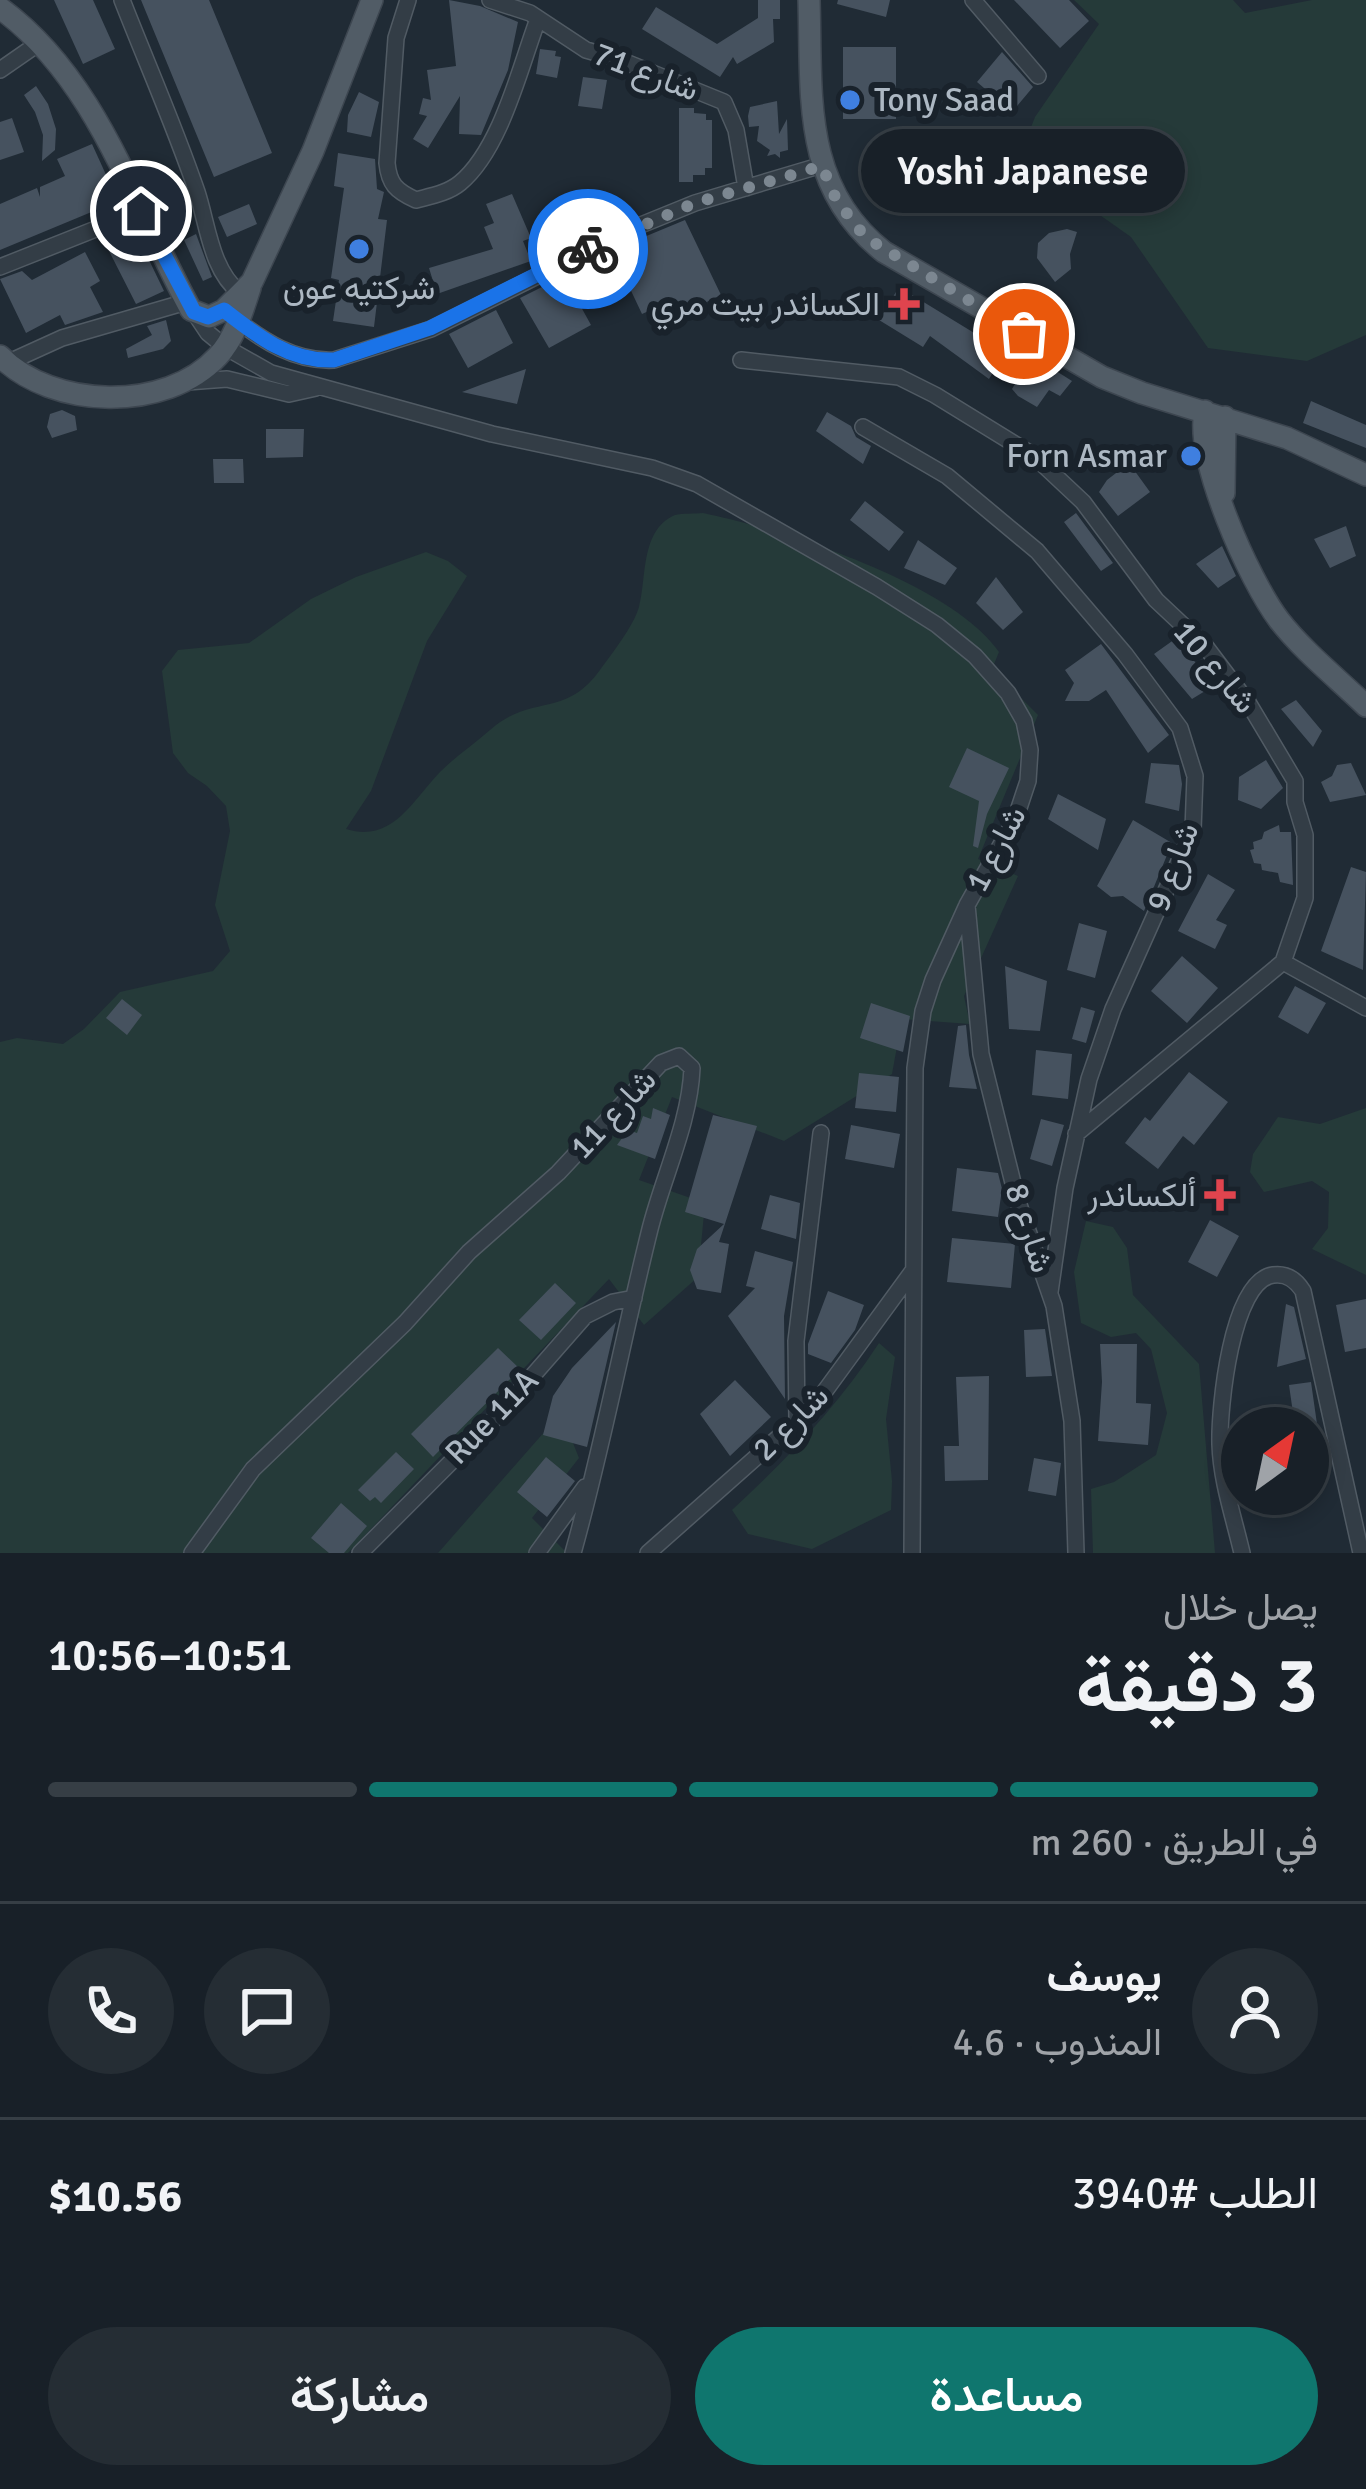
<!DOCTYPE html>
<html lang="ar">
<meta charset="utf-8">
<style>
:root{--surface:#182028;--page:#252d34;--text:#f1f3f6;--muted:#9fa3a8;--line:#363e45;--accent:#0f766e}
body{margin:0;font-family:Signika,Vazirmatn,sans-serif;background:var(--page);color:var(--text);direction:rtl;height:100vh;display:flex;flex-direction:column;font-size:45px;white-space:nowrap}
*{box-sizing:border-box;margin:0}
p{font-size:39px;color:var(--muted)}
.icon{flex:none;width:66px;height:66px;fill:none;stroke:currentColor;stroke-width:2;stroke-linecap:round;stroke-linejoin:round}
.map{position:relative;height:1553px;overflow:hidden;direction:ltr}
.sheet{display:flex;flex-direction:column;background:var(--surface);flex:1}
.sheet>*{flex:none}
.needle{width:78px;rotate:33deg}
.tools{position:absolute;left:1221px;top:1407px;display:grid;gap:24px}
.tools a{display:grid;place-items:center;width:108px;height:108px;border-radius:50%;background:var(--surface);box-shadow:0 6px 18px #0003,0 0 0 3px var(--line);font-size:60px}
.pin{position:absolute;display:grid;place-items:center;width:102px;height:102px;color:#fff;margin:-51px;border:6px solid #fff;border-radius:50%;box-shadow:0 3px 12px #0007}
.courier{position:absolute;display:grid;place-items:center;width:120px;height:120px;margin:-60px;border:9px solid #1a73e8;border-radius:50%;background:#fff;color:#222;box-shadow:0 3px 15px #0007}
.bubble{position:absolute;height:84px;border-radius:42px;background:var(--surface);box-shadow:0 6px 18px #0003,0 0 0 3px var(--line);font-size:39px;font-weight:600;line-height:84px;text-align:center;direction:rtl}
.head em{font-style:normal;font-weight:600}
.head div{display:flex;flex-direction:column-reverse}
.head{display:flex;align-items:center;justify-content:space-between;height:204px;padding:0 48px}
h1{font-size:78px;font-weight:600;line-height:90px}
.bar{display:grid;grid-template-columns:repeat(4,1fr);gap:18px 12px;align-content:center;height:144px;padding:0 48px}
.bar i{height:15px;border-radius:9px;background:var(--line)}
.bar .on{background:var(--accent)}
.bar p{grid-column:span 4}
.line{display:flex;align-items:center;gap:30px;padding:0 48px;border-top:3px solid var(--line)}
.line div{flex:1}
.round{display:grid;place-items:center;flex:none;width:126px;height:126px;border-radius:63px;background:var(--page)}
.cta{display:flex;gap:24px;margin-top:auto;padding:24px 48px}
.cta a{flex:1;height:138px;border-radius:72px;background:var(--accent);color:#fff;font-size:48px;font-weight:600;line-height:138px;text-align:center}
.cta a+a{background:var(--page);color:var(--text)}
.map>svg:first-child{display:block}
.green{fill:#253a39}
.building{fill:#46525f}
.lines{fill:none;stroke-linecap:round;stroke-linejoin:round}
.minor-casing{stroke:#515b64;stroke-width:18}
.major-casing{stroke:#3d4650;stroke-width:24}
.minor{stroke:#333d46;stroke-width:15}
.major{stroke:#515c66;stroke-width:21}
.done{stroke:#7c8791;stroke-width:12;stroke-dasharray:0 21.6}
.route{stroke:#1a73e8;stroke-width:15}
.shop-dot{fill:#3f7fe0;stroke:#19222b;stroke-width:4.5}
.health-dot{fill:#e0444e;stroke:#19222b;stroke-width:4.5}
.labels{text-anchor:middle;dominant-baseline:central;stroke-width:12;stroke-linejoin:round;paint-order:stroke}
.street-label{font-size:33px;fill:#adb8c3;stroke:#19222b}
.poi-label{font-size:33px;fill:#adb8c3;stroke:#19222b;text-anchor:end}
</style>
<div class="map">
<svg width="1366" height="1553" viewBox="0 0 1366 1553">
<rect width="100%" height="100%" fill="#202b35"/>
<path class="green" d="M1074,0H1233L1245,13L1312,0H1366V335L1307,361L1208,348L1131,237L1019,158L1035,117L1099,24Z
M703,513C784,530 951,583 999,652L992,669L1038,715L978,859L1018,876L964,996L970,1024L902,1019L892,1074L784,1141L672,1097L639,1180L705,1203L698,1277L644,1325L609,1279L348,1553H0V1042L17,1038L63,1044L84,1029L120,992L213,971L230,951L215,905L230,831L226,806L207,786L188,773L173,753L162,671L178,650L249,643L311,599L356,577L426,552L448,561L467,576L427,641L371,791L346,829C392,844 413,800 440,772C455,757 474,744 490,730C532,693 565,719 600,670C613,652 633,627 639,607C647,578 640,530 675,515C682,513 695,514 703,513Z
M1366,1108V1275L1312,1249L1328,1228L1329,1192L1312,1181L1264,1192L1250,1172L1253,1154L1278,1117L1320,1124Z
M1086,1221L1113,1227L1127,1248L1133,1295L1199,1364L1215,1553H1093L1091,1489L1114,1482L1156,1455L1167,1413L1151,1349L1136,1333L1111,1337L1081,1323L1074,1272Z
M879,1343L895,1357L886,1419L892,1481L891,1510L812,1549L748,1534L732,1510C788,1458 837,1407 879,1343Z
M561,1413L579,1458L532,1518L567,1553H438Z"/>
<path class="building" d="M54,0H93L115,49L83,64Z
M141,0H209L272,153L214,177Z
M449,0L480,6L518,22L508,70L481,135L459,134L460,96L428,148L413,139L427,116L419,114L423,98L431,100L427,70L456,66Z
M758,0H780V19H773L774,42L737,64L733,57L720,77L642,29L656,7L717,44L758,18Z
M838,0H890L886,17L837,4Z
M1014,0H1069L1089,21L1060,48Z
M843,47H896V119H843Z
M540,49L556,51L555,56L561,57L557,78L536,74Z
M1002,52L1033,87L1012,112L977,82Z
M583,77L607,80L602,109L578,106Z
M36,86L48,104L56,129L55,150L42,161L43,135L35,112L24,95Z
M359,92L379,102L371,137L347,132L348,115Z
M777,101L779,134L787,119L788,150L780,152V158L775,154L767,156L770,150L757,141L759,126L749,127L748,116L750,107Z
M679,108H694V113L706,114V120H712V168H705V175H693V182H679Z
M12,118L24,152L0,160V122Z
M965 151a16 16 0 1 1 32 0a16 16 0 1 1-32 0Z
M92,144L118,201L0,250V204L37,188L40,197V187L65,176L57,159Z
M338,153L375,159L377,189L384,192L378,219L387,220L374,327L333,321L339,280L331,278L344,188L334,186Z
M881,154L896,183L883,189L868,160Z
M512,194L531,238L523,241L531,261L437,294L429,268L493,249L484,227L494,223L486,204Z
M249,204L257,224L227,237L218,217Z
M685,220L721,295L670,320L662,305L642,314L616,259L636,249L632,242Z
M1067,229L1077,232L1070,254L1071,269L1055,282L1037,258L1038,243L1049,233Z
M196,234L212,277L203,281L184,240Z
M137,235L164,291L136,304L108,249Z
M85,252L100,281L90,287L103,312L65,325L60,315L26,333L0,279L22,271L32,280Z
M564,276L591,325L549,348L520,298Z
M899,287L1020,361L1026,352L1072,381L1060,396L1049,390L1037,407L1018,396L1012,389L1018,379L998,364L989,379L930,336L923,347L879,320Z
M496,310L513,343L468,368L449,334Z
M166,320L171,341L163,349L128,358L126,349L152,335L147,326Z
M526,369L517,404L462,392L483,384Z
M1311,401L1366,425V448L1303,423Z
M62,410L75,416L77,430L52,438L47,427L50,414Z
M827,412L851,426L856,437L871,446L863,464L816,431Z
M266,429H304L303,457L266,458Z
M213,459H243L244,483H214Z
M1129,463L1150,492L1118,516L1099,492L1107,480Z
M865,501L904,532L889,551L850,520Z
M1076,513L1113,563L1101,571L1064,522Z
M1346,526L1356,556L1330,568L1314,539Z
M918,540L957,568L945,585L904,568Z
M1222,546L1236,576L1218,588L1196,564Z
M996,577L1023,612L1003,630L976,603Z
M1175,639L1215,685L1192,699L1154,654Z
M1101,644L1169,735L1148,753L1106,690L1089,701H1065L1074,683L1065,670Z
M1296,700L1322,731L1313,747L1281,709Z
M967,748L1009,768L987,814L978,848L973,846L979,801L949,787Z
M1266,760L1283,788L1261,809L1238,800L1239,777Z
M1151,763L1179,765L1182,784L1179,811L1145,803Z
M1351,763L1366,795L1330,802L1321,782L1332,776L1337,765Z
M1058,794L1106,819L1098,850L1048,819Z
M1133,820L1172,843L1144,911L1123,896L1111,897L1097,886Z
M1279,825L1280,832H1291L1293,885L1280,882L1278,873L1262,870L1261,864L1254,863L1250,850L1254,849L1253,842L1262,839L1264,832Z
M1351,867L1366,872L1363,970L1321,951Z
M1208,874L1235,890L1216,920L1227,925L1215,949L1178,931Z
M1079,923L1107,931L1095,978L1067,970Z
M1182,956L1218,988L1187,1023L1151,991Z
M1005,966L1047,981L1040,1031L1009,1029Z
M1295,986L1326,1003L1308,1034L1278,1017Z
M122,999L142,1015L127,1035L106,1018Z
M871,1003L910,1016L903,1052L860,1038Z
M1081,1007L1095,1011L1086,1043L1072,1039Z
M966,1025L969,1055L977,1089L949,1087L958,1026Z
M1036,1050L1072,1054L1068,1099L1032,1095Z
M1189,1072L1228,1102L1194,1145L1183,1136L1158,1169L1125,1143L1145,1117L1150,1121Z
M859,1073L899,1077L896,1112L855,1108Z
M653,1108L670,1115L655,1159L617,1145L628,1130L637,1133L643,1116L651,1119Z
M713,1115L757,1126L719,1242L729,1244L721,1293L697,1289L690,1270L697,1249L724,1224L685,1212Z
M1041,1119L1064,1125L1052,1166L1030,1159Z
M851,1125L900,1134L894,1168L845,1159Z
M957,1168L998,1173L1002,1189L998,1217L952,1211Z
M770,1195L800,1203L796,1239L761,1229Z
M1210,1220L1239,1236L1217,1277L1188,1262Z
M952,1238L1015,1244L1011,1288L947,1282Z
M755,1251L793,1262L784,1316L785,1399L728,1316L755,1288L746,1286Z
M555,1283L576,1303L541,1340L519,1320Z
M828,1291L864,1305L855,1330L831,1363L808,1354V1344Z
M1366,1299V1348L1345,1352L1336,1305Z
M1286,1304L1294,1307L1306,1359L1277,1367Z
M616,1322L587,1447L543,1435L553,1396L572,1368Z
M1045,1329L1052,1376L1026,1377L1024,1330Z
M1100,1344H1137L1136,1403L1151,1404L1148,1445L1098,1441L1102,1382Z
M498,1348L520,1369L433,1457L411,1434Z
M989,1376L988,1480L945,1481L944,1446H959L956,1377Z
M735,1380L771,1417L730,1456L700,1414Z
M1311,1382L1317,1424L1295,1427L1289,1385Z
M396,1452L414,1469L381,1503L375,1497L370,1501L358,1490Z
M546,1457L575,1481L547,1517L517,1492Z
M1034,1458L1061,1463L1056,1496L1028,1491Z
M341,1503L367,1526L344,1553H329L311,1538Z"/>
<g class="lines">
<defs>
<path id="minor" d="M122,0C147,64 175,127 197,192C208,226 211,270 240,293
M408,0L396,38L387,163C389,184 396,191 416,200C431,196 448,193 460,183C501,149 520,67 538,19
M490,0L530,13L586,50L618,59L724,102L736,130L746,188
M973,0L1038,76
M0,70L39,43
M0,267L141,211
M194,312L208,333L225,347L271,373L492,434L652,468L697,484L877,587L937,625L975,656L1008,693L1024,721L1030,750L1028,781L1015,820L967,905L933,980L923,1011L915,1068L912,1553
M234,318C263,341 295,362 334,360L431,329L636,227L695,203L822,165
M741,360L899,377L935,395L1034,456L1083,502L1156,600L1206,647L1249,704L1295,781V802L1305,835V898L1283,962L1076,1134
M7,363L62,338L186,302
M187,382L227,379L289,394L316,388
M863,427L947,476L1037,551L1125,654L1180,728L1195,776L1193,830L1113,1009L1089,1079L1065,1188L1050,1292
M967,905L981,1054L1017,1199L1054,1306L1072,1421L1076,1553
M1283,962L1366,1008
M797,1421L796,1341L821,1133
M192,1553L253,1469L405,1323L469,1252L558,1173L661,1063L679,1056L692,1068C690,1122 663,1177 650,1229C623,1337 603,1446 573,1553
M360,1553L500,1413L585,1316L613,1302L634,1298
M537,1553L585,1487
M648,1553L814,1406L912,1272
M1242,1553C1234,1518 1221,1481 1220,1444C1219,1409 1231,1281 1273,1275C1287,1273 1296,1280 1303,1291L1361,1553"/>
<path id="major" d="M809,0C812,95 801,187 884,252L1102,377L1142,393L1287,438L1366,475
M0,8C99,80 134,207 191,310L209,317L224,310L252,282L313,151L372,0
M0,356C52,409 166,413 218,356C235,338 242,312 250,288
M1205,411C1195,460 1249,580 1279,620C1304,652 1337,678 1366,706
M1224,493L1225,417"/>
</defs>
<use href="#minor" class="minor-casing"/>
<use href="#major" class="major-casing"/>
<use href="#minor" class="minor"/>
<use href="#major" class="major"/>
</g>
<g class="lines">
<path class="done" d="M588,249L695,203L822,166L836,199L865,237L1024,334"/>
<path class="route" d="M141,211L194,312L208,317L224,310C257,336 290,362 334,360L430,328L588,249"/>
</g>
<g class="shop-dot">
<circle cx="850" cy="100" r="12"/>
<circle cx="359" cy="249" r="12"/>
<circle cx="1191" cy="456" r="12"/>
</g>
<g class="health-dot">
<path d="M898 286h12v12h12v12h-12v12h-12v-12h-12v-12h12z"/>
<path d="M1214 1177h12v12h12v12h-12v12h-12v-12h-12v-12h12z"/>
</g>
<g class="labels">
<g class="street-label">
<text transform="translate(646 72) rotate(21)">شارع 71</text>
<text transform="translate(1215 667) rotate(50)">شارع 10</text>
<text transform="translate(996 849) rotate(-62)">شارع 1</text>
<text transform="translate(1173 867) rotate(-69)">شارع 9</text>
<text transform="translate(613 1114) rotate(-47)">شارع 11</text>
<text transform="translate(1029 1228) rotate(72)">شارع 8</text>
<text transform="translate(492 1417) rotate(-46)">Rue 11A</text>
<text transform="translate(791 1423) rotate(-45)">شارع 2</text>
</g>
<g class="poi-label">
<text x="874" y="100" text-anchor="start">Tony Saad</text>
<text x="359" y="288" text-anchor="middle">شركتيه عون</text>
<text x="880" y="304">الكساندر بيت مري</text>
<text x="1167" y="456">Forn Asmar</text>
<text x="1196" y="1195">ألكساندر</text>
</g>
</g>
</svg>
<div class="tools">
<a><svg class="needle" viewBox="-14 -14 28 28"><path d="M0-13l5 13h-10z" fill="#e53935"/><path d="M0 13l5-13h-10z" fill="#9fa3a8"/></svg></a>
</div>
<div class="pin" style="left:1024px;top:334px;background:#ea580c"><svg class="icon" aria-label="bag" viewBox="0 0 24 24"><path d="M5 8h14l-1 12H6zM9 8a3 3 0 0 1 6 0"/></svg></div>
<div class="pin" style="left:141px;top:211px;background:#1f2937"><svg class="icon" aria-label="home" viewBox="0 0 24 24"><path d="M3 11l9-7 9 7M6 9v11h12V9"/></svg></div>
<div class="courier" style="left:588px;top:249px"><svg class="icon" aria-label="bike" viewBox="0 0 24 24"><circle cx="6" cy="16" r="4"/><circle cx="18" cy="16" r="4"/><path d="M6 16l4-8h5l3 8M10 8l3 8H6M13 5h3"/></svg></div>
<div class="bubble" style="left:861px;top:129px;width:324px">Yoshi Japanese</div>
</div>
<section class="sheet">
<div class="head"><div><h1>3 دقيقة</h1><p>يصل خلال</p></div><em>10:51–10:56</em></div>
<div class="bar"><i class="on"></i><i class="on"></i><i class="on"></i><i></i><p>في الطريق · 260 m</p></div>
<div class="line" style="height:216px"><a class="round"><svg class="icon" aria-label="person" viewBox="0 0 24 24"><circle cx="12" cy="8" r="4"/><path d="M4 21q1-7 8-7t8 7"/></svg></a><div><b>يوسف</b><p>المندوب · 4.6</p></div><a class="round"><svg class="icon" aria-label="chat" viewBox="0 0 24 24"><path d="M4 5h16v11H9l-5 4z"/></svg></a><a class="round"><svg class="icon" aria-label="phone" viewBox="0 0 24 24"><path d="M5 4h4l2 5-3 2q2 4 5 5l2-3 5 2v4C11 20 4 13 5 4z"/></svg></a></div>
<div class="line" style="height:156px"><div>الطلب #3940</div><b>$10.56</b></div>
<div class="cta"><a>مساعدة</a><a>مشاركة</a></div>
</section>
